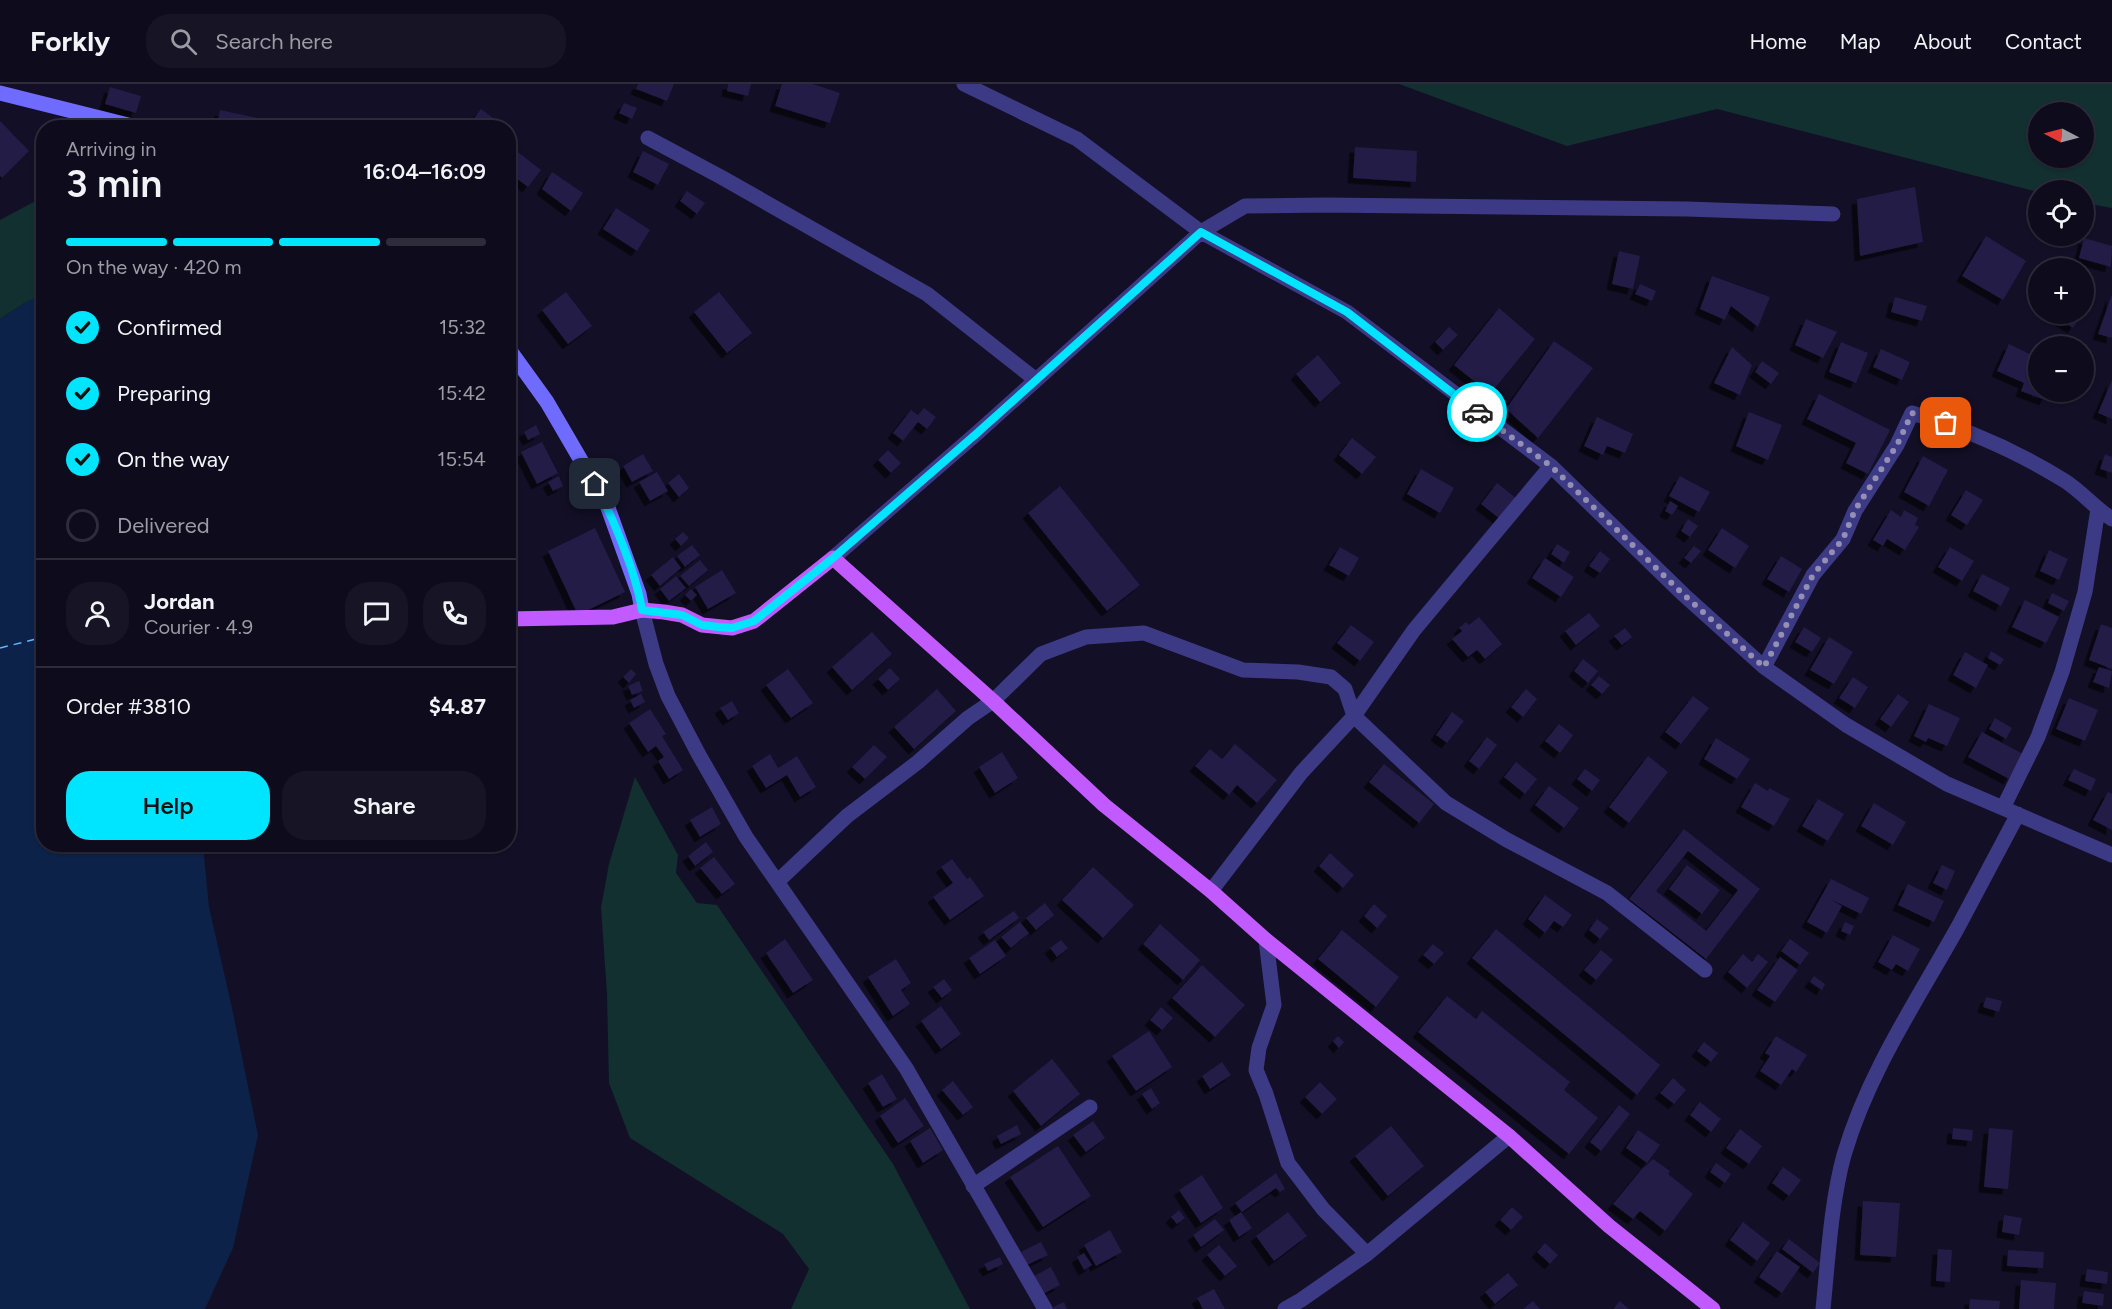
<!DOCTYPE html>
<meta charset="utf-8">
<style>
:root{--surface:#0e0b1c;--page:#171425;--text:#f1f3f6;--muted:#9b9ba3;--line:#2e2b3b;--accent:#00e5ff}
body{margin:0;font-family:Figtree,sans-serif;background:var(--page);color:var(--text);height:100vh;display:flex;flex-direction:column;font-size:22px;white-space:nowrap}
*{box-sizing:border-box;margin:0}
p{font-size:20px;color:var(--muted)}
.icon{flex:none;width:33px;height:33px;fill:none;stroke:currentColor;stroke-width:2;stroke-linecap:round;stroke-linejoin:round}
.map{position:relative;flex:1;overflow:hidden}
.details{position:absolute;left:36px;top:36px;width:480px;height:732px;display:flex;flex-direction:column;background:var(--surface);border-radius:24px;box-shadow:0 2px 4px #0004,0 0 0 2px var(--line)}
.details>*{flex:none}
.needle{width:39px;rotate:276deg}
.buttons{position:absolute;left:2028px;top:18px;display:grid;gap:12px}
.buttons a{display:grid;place-items:center;width:66px;height:66px;border-radius:50%;background:var(--surface);box-shadow:0 2px 4px #0004,0 0 0 2px var(--line);font-size:30px}
.pin{position:absolute;display:grid;place-items:center;width:51px;height:51px;color:#fff;margin:-26px;border-radius:12px;box-shadow:0 3px 9px #0006}
.courier{position:absolute;display:grid;place-items:center;width:60px;height:60px;margin:-30px;border:4px solid #00e5ff;border-radius:50%;background:#fff;color:#222;box-shadow:0 2px 8px #0007}
.summary em{font-style:normal;font-weight:600}
.summary div{display:flex;flex-direction:column-reverse}
.summary{display:flex;align-items:center;justify-content:space-between;height:102px;padding:0 30px}
h1{font-size:39px;font-weight:600;line-height:45px}
.bar{display:grid;grid-template-columns:repeat(4,1fr);gap:9px 6px;align-content:center;height:72px;padding:0 30px}
.bar i{height:8px;border-radius:4px;background:var(--line)}
.bar .selected{background:var(--accent)}
.bar p{grid-column:span 4}
.line{display:flex;align-items:center;gap:15px;padding:0 30px;border-top:2px solid var(--line)}
.line div{flex:1}
.round{display:grid;place-items:center;flex:none;width:63px;height:63px;border-radius:24px;background:var(--page)}
ol{padding:0 30px;list-style:none}
li{display:flex;align-items:center;gap:18px;height:66px}
li p{margin-inline-start:auto}
li .icon{padding:6px;border-radius:50%;background:var(--accent);color:#111;stroke-width:4}
li:last-child{color:var(--muted)}
li i{width:33px;height:33px;border:3px solid var(--line);border-radius:50%}
.action{display:flex;gap:12px;margin-top:auto;padding:12px 30px}
.action a{flex:1;height:69px;border-radius:24px;background:var(--accent);color:#111;font-size:24px;font-weight:600;line-height:69px;text-align:center}
.action a+a{background:var(--page);color:var(--text)}
header{display:flex;align-items:center;gap:36px;box-sizing:border-box;height:84px;padding:0 30px;background:var(--surface);border-bottom:2px solid var(--line)}
header strong{font-size:28px}
nav{display:flex;gap:33px;margin-inline-start:auto;font-size:21px}
.search{width:420px;height:54px;background:var(--page);display:flex;align-items:center;gap:15px;box-sizing:border-box;padding:0 21px;border-radius:24px;color:var(--muted);font-size:22px}
.map>svg:first-child{display:block}
.green{fill:#12302f;fill-rule:evenodd}
.water{fill:#0c2248}
.lines{fill:none;stroke-linecap:round;stroke-linejoin:round}
.ferry{stroke:#62b6ff;stroke-width:1.5;stroke-dasharray:8 6;stroke-linecap:butt}
.building{fill:#241b47;fill-rule:evenodd;filter:url(#shadow)}
.street{stroke:#3d3a85;stroke-width:15}
.secondary{stroke:#6f6bff;stroke-width:15}
.primary{stroke:#c25bff;stroke-width:15}
.done{stroke:#948fb3;stroke-width:6;stroke-dasharray:0 10.8}
.route{stroke:#00e5ff;stroke-width:8}
</style>
<header>
<strong>Forkly</strong>
<div class="search"><svg class="icon" aria-label="search" viewBox="0 0 24 24"><circle cx="10" cy="10" r="6"/><path d="M15 15l6 6"/></svg>Search here</div>
<nav><a>Home</a><a>Map</a><a>About</a><a>Contact</a></nav>
</header>
<div class="map">
<svg width="2112" height="1225" viewBox="0 0 2112 1225">
<defs>
<filter id="shadow"><feDropShadow dx="-5.5" dy="5.5" stdDeviation="0" flood-color="#0009"/></filter>
</defs>
<rect width="100%" height="100%" fill="#130f26"/>
<path class="green" d="M1399,0H2112V124L2084,119V106L2038,108L1717,25L1567,62ZM2038,28H2084V74H2038Z
M43,113V212L26,218L0,235V136Z
M635,693L678,771L676,789L697,819L717,821L893,1080L970,1225H791L809,1185L783,1150L630,1054L609,999L607,910L601,823L609,780Z"/>
<path class="water" d="M43,212L44,760L203,761L209,823L232,924L258,1051L233,1164L205,1225H0V235L26,218Z"/>
<g class="lines">
<path class="ferry" d="M0,564L44,553"/>
</g>
<path class="building" d="M638,0H674L667,17L636,5Z
M728,0H751L748,12L727,7Z
M782,0H813L840,9L830,39L775,22Z
M110,3L141,12L136,29L105,20Z
M624,19L637,24L632,35L619,29Z
M481,25L497,37L492,44H467Z
M220,26L262,35L260,44L217,43Z
M0,37L29,67L2,94L0,92Z
M1355,63L1417,67L1416,98L1353,94Z
M514,65L541,86L528,103L508,88V72Z
M643,67L669,80L658,101L633,88Z
M552,88L583,109L571,127L542,105Z
M1915,103L1923,158L1860,172L1857,115Z
M687,107L705,119L697,130L680,117Z
M616,124L650,146L637,167L603,145Z
M1986,152L2026,177L2003,216L1962,192Z
M2084,154L2112,162L2111,183L2079,174Z
M1619,167L1640,172L1633,205L1612,200Z
M1712,192L1770,213L1758,243L1731,222L1725,236L1700,225Z
M1640,200L1656,207L1652,217L1635,210Z
M566,208L592,242L568,260L542,226Z
M719,208L752,249L727,269L694,228Z
M2112,210V254L2098,250Z
M1895,213L1927,222L1922,237L1891,228Z
M1499,224L1535,255L1490,310L1454,281Z
M2054,230H2082L2073,244L2053,231Z
M1806,235L1837,248L1823,274L1795,261Z
M1449,243L1458,251L1443,266L1435,258Z
M1554,257L1593,284L1538,354L1506,325Z
M1841,258L1868,269L1856,299L1829,288Z
M2009,260L2038,274L2033,288L2038,290V308H2048L2045,316L2021,307L2024,299L1997,287Z
M1732,263L1752,281L1740,311L1714,299Z
M1881,265L1910,278L1902,296L1873,283Z
M1318,271L1341,299L1320,318L1296,290Z
M1762,277L1779,289L1771,300L1755,288Z
M2112,296V335L2098,329Z
M1819,310L1890,346L1868,390L1846,379L1856,359L1807,335Z
M924,324L936,333L927,345L918,338L903,357L893,349L911,326L918,331Z
M1749,328L1782,341L1768,376L1736,362Z
M1597,333L1633,350L1625,369L1607,362L1603,371L1584,362Z
M536,341L540,350L528,356L524,348Z
M1352,354L1376,373L1362,390L1339,371Z
M542,358L558,389L537,400L521,368Z
M888,366L901,379L891,389L878,376Z
M643,370L653,387L632,398L623,382Z
M2105,370L2112,373V389L2100,385Z
M1923,372L1948,386L1929,422L1904,408Z
M1421,385L1454,404L1440,429L1407,410Z
M657,388L668,407L650,417L639,398Z
M679,390L689,404L679,413L668,399Z
M559,392L563,402L553,407L548,398Z
M1680,392L1710,408L1699,428L1669,412Z
M1497,399L1516,414L1500,435L1481,420Z
M1060,402L1140,501L1107,527L1028,429Z
M1966,406L1983,416L1967,441L1951,431Z
M1670,417L1678,422L1672,431L1665,427Z
M1891,426L1901,433L1904,426L1918,434L1915,441L1919,443L1905,466L1887,455L1883,462L1873,456Z
M1688,435L1698,442L1690,453L1681,447Z
M595,444L625,508L578,531L548,467Z
M1722,444L1749,462L1735,484L1708,466Z
M683,448L689,454L681,462L675,455Z
M1557,460L1570,468L1564,479L1551,470Z
M692,461L700,471L685,483L677,472Z
M1694,462L1701,467L1691,479L1684,474Z
M1340,463L1359,474L1349,492L1329,481Z
M1950,463L1974,477L1962,497L1938,483Z
M2049,466L2068,475L2059,496L2040,487Z
M1600,467L1610,475L1600,489L1589,482Z
M1781,472L1802,485L1789,508L1767,495Z
M673,473L681,484L660,502L651,491Z
M1545,474L1574,493L1561,513L1532,494Z
M700,476L708,486L689,502L680,492Z
M722,486L736,509L708,525L695,503Z
M1982,490L2010,504L2001,522L1973,507Z
M676,492L686,504L669,517L660,505Z
M691,505L697,511L691,517L685,511Z
M2052,509L2069,517L2064,527L2048,519Z
M2025,516L2059,533L2046,559L2012,543Z
M1589,529L1600,542L1576,561L1565,547Z
M1479,533L1502,560L1485,575L1477,566L1468,573L1452,555L1462,547L1459,544L1466,538L1469,541Z
M2101,540L2112,544V585L2089,576Z
M1351,541L1374,558L1360,577L1337,559Z
M1804,543L1821,554L1812,568L1795,558Z
M1625,544L1632,553L1622,561L1614,552Z
M872,548L892,570L852,606L832,583Z
M1829,553L1853,568L1834,600L1810,586Z
M1991,567L2004,575L2000,581L1988,574Z
M1965,568L1988,581L1976,604L1953,591Z
M1583,575L1598,587L1588,599L1574,587Z
M2099,583L2112,587L2109,604L2093,598Z
M890,584L900,595L888,606L878,595Z
M631,585L636,590L629,599L623,593Z
M788,585L813,619L791,634L766,601Z
M1599,592L1610,601L1602,610L1591,601Z
M1853,593L1868,603L1855,624L1839,614Z
M639,597L643,607L632,611L628,602Z
M937,605L956,627L914,665L894,643Z
M1526,605L1537,615L1523,633L1511,623Z
M641,610L645,618L634,624L630,616Z
M1898,610L1909,618L1891,643L1880,635Z
M1693,612L1709,624L1681,660L1665,648Z
M2069,614L2098,626L2085,657L2056,645Z
M732,617L739,629L728,636L720,624Z
M1929,620L1960,634L1947,662L1928,654L1926,658L1914,652Z
M650,625L666,650L662,652L683,686L669,695L658,677L664,673L656,662L648,668L629,639Z
M1452,628L1464,637L1447,659L1436,651Z
M1995,634L2012,644L2006,655L1989,645Z
M1559,640L1573,651L1560,669L1545,657Z
M1982,648L2023,670L2009,695L1968,673Z
M1487,653L1497,661L1479,685L1469,677Z
M1716,654L1750,675L1737,695L1704,675Z
M1235,660L1277,696L1257,719L1237,701L1229,711L1195,682L1210,665L1222,675Z
M874,661L887,673L865,695L852,683Z
M1002,668L1018,694L995,709L979,683Z
M770,670L778,684L797,672L816,703L800,713L787,691L766,704L752,682Z
M1648,672L1668,688L1629,739L1609,723Z
M1516,678L1537,695L1525,710L1504,693Z
M1384,680L1434,720L1419,739L1369,698Z
M1585,685L1600,696L1592,707L1577,695Z
M2074,685L2096,695L2091,707L2068,696Z
M1755,699L1768,707L1769,704L1790,715L1774,742L1741,723Z
M1549,702L1579,724L1564,744L1535,721Z
M2108,708L2112,710V746L2093,736Z
M1818,715L1844,730L1828,757L1802,742Z
M1874,719L1906,738L1893,761L1861,742Z
M712,723L721,740L700,753L690,736Z
M1684,745L1760,805L1706,875L1629,815ZM1688,767L1738,806L1706,847L1656,807Z
M706,758L713,768L695,782L688,772Z
M1330,769L1354,791L1343,804L1319,782Z
M714,773L735,800L722,810L700,784Z
M952,775L967,795L970,793L984,812L950,836L933,813L953,799L941,783Z
M1687,781L1720,806L1702,830L1669,805Z
M1942,781L1955,787L1947,806L1933,799Z
M1093,783L1134,821L1103,854L1062,816Z
M1831,795L1869,814L1861,830L1830,815L1842,822L1827,849L1807,838Z
M1908,800L1944,817L1934,838L1898,821Z
M1545,811L1572,831L1563,843L1554,837L1545,849L1528,835Z
M1045,819L1054,831L1036,846L1026,834Z
M1374,820L1387,832L1377,844L1364,832Z
M1014,827L1019,834L989,856L983,848Z
M1597,835L1609,844L1600,855L1589,846Z
M1020,838L1029,849L1011,864L1001,853Z
M1845,838L1854,842L1850,851L1841,847Z
M1160,840L1200,876L1183,896L1143,860Z
M1496,845L1660,981L1637,1011L1472,874Z
M1342,846L1399,893L1376,923L1318,875Z
M1893,851L1920,865L1908,887L1896,880L1892,886L1878,878Z
M785,855L813,896L793,909L766,869Z
M1790,855L1809,869L1800,881L1781,867Z
M995,856L1006,872L980,890L969,874Z
M1061,856L1068,864L1057,873L1050,864Z
M1433,860L1444,869L1434,880L1423,871Z
M1601,866L1613,876L1596,896L1584,886Z
M1743,870L1752,878L1758,870L1768,878L1747,904L1728,888Z
M1780,873L1798,886L1775,918L1757,906Z
M896,875L911,899L901,906L910,920L893,932L868,893Z
M1202,881L1245,921L1215,953L1172,914Z
M1814,892L1825,900L1822,906L1810,898Z
M944,895L952,906L942,914L933,903Z
M1447,912L1476,935L1482,927L1570,998L1564,1006L1598,1034L1569,1070L1418,948Z
M1986,913L2002,917L1999,928L1983,923Z
M941,922L961,950L941,965L921,937Z
M1161,923L1173,934L1162,946L1150,936Z
M1149,947L1172,983L1136,1007L1112,972Z
M1338,952L1344,958L1339,964L1333,957Z
M1776,952L1807,971L1796,988L1792,985L1781,1001L1760,987L1770,972L1765,969Z
M1704,958L1718,969L1711,978L1697,967Z
M1052,975L1080,1010L1041,1042L1013,1007Z
M1222,978L1231,991L1210,1005L1202,992Z
M882,990L897,1015L883,1023L868,999Z
M1673,994L1686,1006L1674,1020L1660,1009Z
M953,997L973,1023L963,1031L942,1006Z
M1320,998L1337,1015L1322,1030L1305,1013Z
M1151,1004L1160,1019L1152,1025L1142,1010Z
M905,1014L924,1042L898,1059L880,1032Z
M1700,1018L1721,1035L1711,1048L1690,1031Z
M1619,1021L1630,1030L1601,1067L1590,1058Z
M1093,1037L1105,1054L1086,1068L1073,1051Z
M1017,1041L1021,1050L1001,1060L997,1052Z
M1391,1042L1424,1082L1388,1112L1355,1072Z
M930,1044L943,1066L923,1079L910,1057Z
M1953,1044L1973,1046L1972,1057L1952,1055Z
M1989,1044L2013,1046L2008,1105L1984,1103Z
M1740,1045L1762,1062L1749,1080L1726,1064Z
M1638,1046L1660,1061L1647,1079L1626,1064Z
M1058,1062L1091,1112L1043,1143L1010,1093Z
M1653,1075L1670,1087L1668,1090L1693,1110L1665,1147L1640,1127L1633,1135L1613,1120L1641,1086Z
M1716,1079L1731,1090L1725,1099L1710,1088Z
M1783,1083L1801,1096L1789,1112L1772,1099Z
M1276,1089L1285,1105L1280,1108L1276,1104L1242,1128L1235,1119Z
M1202,1091L1223,1124L1201,1139L1179,1106Z
M1863,1117L1900,1119L1896,1173L1860,1171Z
M1512,1123L1523,1133L1511,1146L1500,1136Z
M1179,1126L1185,1134L1177,1140L1171,1133Z
M1241,1128L1252,1144L1239,1153L1229,1136Z
M1288,1128L1307,1152L1274,1177L1256,1152Z
M2004,1131L2022,1134L2019,1151L2002,1148Z
M1215,1135L1224,1146L1201,1163L1193,1151Z
M1743,1138L1770,1159L1757,1177L1730,1156Z
M1110,1146L1122,1168L1096,1182L1084,1161Z
M1789,1155L1820,1179L1813,1189L1782,1165Z
M1041,1158L1048,1171L1027,1181L1021,1168Z
M1545,1159L1558,1171L1550,1180L1537,1168Z
M1219,1161L1237,1182L1225,1192L1207,1171Z
M1938,1165L1952,1166L1950,1198L1936,1197Z
M2008,1166L2044,1168L2043,1184L2007,1182Z
M1777,1167L1800,1183L1782,1209L1759,1193Z
M1084,1169L1092,1181L1084,1186L1077,1173Z
M1000,1173L1003,1180L988,1187L984,1180Z
M1051,1183L1060,1201L1043,1210L1034,1192Z
M2087,1185L2108,1188L2107,1200L2085,1197Z
M1508,1189L1518,1201L1495,1220L1485,1208Z
M2021,1196L2056,1199L2054,1225H2019Z
M1214,1205L1225,1225H1203L1197,1214Z
M2084,1207L2104,1210L2103,1222L2082,1219Z
M1970,1215L2000,1217L1999,1225H1969Z
M1533,1217L1540,1225H1523Z
M1620,1217L1629,1225H1613Z
M1064,1218L1067,1225H1049Z"/>
<g class="lines">
<path class="street" d="M964,0L1077,55L1201,148L1347,228L1551,382L1684,511L1764,583L1846,641L1947,700L2112,771
M648,54L721,93L927,210L1036,296
M833,474L976,350L1201,148L1245,122L1325,121L1687,125L1833,130
M642,526L656,580L668,612L699,671L746,753L906,984L1045,1225
M1764,583L1813,491L1843,455L1855,427L1897,361L1912,329C1966,345 2017,367 2065,397C2082,408 2095,424 2112,435
M2003,724L2038,653L2062,588L2085,508L2098,425
M778,797L847,732L918,678L968,634L993,617L1041,570L1086,553L1144,549L1243,586L1298,588L1331,593L1345,605L1354,632L1446,719L1507,756L1607,809L1705,886
M1211,807L1301,689L1354,632L1414,546L1551,382
M1266,856L1274,921L1259,964L1256,986L1266,1010L1288,1079L1323,1125L1367,1170
M973,1102L1090,1023
M1285,1225L1301,1216L1367,1170L1509,1052
M1823,1225C1828,1176 1831,1118 1844,1071C1868,989 1916,918 1958,843C1978,806 1998,768 2018,730"/>
<path class="secondary" d="M0,9L140,44
M508,264L547,318L607,421L639,510L642,526"/>
<path class="primary" d="M508,535L613,533L642,526L664,528L682,531L702,541L732,544L754,537L833,474L993,617L1104,721L1211,807L1266,856L1509,1052L1609,1142L1713,1225"/>
</g>
<g class="lines">
<path class="done" d="M1477,328L1551,382L1684,511L1764,583L1813,491L1843,455L1855,426L1897,361L1912,329L1946,339"/>
<path class="route" d="M595,400C613,433 636,489 642,526L682,531L702,541L719,543L732,544L754,537L833,474L976,350L1201,148L1347,228L1477,328"/>
</g>
</svg>
<div class="buttons">
<a><svg class="needle" viewBox="-14 -14 28 28"><path d="M0-13l5 13h-10z" fill="#e53935"/><path d="M0 13l5-13h-10z" fill="#9b9ba3"/></svg></a>
<a><svg class="icon" aria-label="locate" viewBox="0 0 24 24"><circle cx="12" cy="12" r="6"/><path d="M12 2v4M12 18v4M2 12h4M18 12h4"/></svg></a>
<a>+</a>
<a>−</a>
</div>
<div class="pin" style="left:1946px;top:339px;background:#ea580c"><svg class="icon" aria-label="bag" viewBox="0 0 24 24"><path d="M5 8h14l-1 12H6zM9 8a3 3 0 0 1 6 0"/></svg></div>
<div class="pin" style="left:595px;top:400px;background:#1f2937"><svg class="icon" aria-label="home" viewBox="0 0 24 24"><path d="M3 11l9-7 9 7M6 9v11h12V9"/></svg></div>
<div class="courier" style="left:1477px;top:328px"><svg class="icon" aria-label="car" viewBox="0 0 24 24"><path d="M5 17H2v-5l4-1 3-4h7l3 4 3 1v5h-3M9 17h6M6 11h13"/><circle cx="7" cy="17" r="2"/><circle cx="17" cy="17" r="2"/></svg></div>
<section class="details">
<div class="summary"><div><h1>3 min</h1><p>Arriving in</p></div><em>16:04–16:09</em></div>
<div class="bar"><i class="selected"></i><i class="selected"></i><i class="selected"></i><i></i><p>On the way · 420 m</p></div>
<ol>
<li><svg class="icon" aria-label="check" viewBox="0 0 24 24"><path d="M5 12l5 5 9-10"/></svg>Confirmed<p>15:32</p></li>
<li><svg class="icon" aria-label="check" viewBox="0 0 24 24"><path d="M5 12l5 5 9-10"/></svg>Preparing<p>15:42</p></li>
<li><svg class="icon" aria-label="check" viewBox="0 0 24 24"><path d="M5 12l5 5 9-10"/></svg>On the way<p>15:54</p></li>
<li><i></i>Delivered</li>
</ol>
<div class="line" style="height:108px"><a class="round"><svg class="icon" aria-label="person" viewBox="0 0 24 24"><circle cx="12" cy="8" r="4"/><path d="M4 21q1-7 8-7t8 7"/></svg></a><div><b>Jordan</b><p>Courier · 4.9</p></div><a class="round"><svg class="icon" aria-label="chat" viewBox="0 0 24 24"><path d="M4 5h16v11H9l-5 4z"/></svg></a><a class="round"><svg class="icon" aria-label="phone" viewBox="0 0 24 24"><path d="M5 4h4l2 5-3 2q2 4 5 5l2-3 5 2v4C11 20 4 13 5 4z"/></svg></a></div>
<div class="line" style="height:78px"><div>Order #3810</div><b>$4.87</b></div>
<div class="action"><a>Help</a><a>Share</a></div>
</section>
</div>
